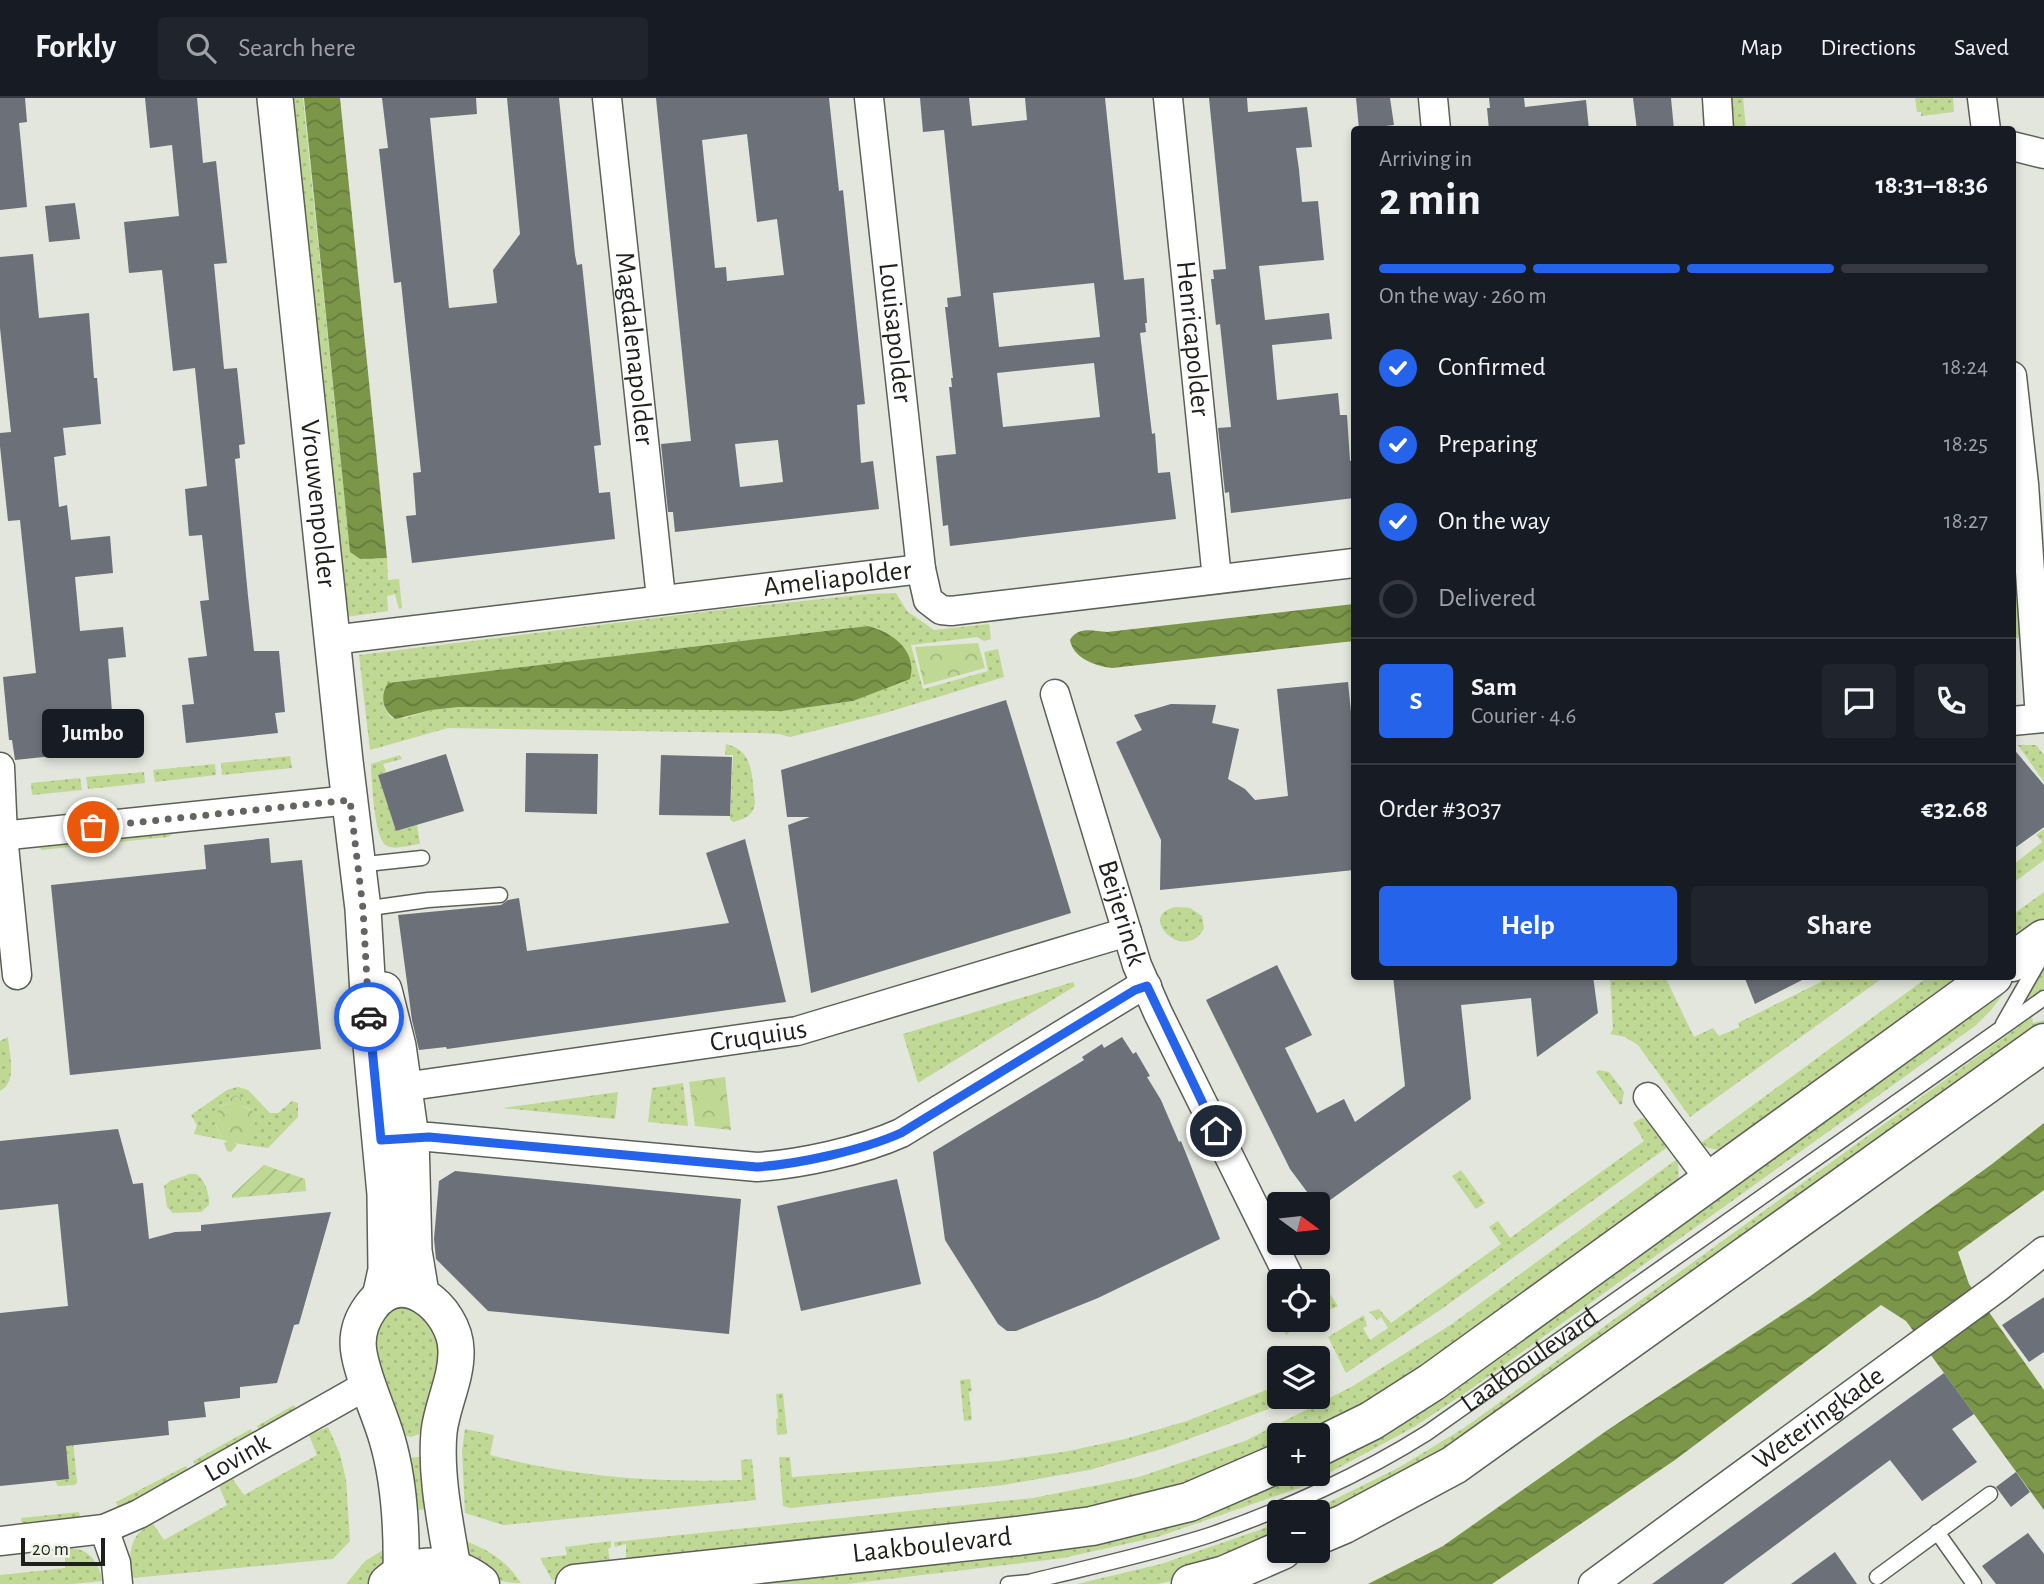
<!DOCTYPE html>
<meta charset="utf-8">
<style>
:root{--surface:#171b24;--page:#20242c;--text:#f1f3f6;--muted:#9ea1a6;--line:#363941;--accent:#2563eb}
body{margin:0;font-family:"Alegreya Sans",sans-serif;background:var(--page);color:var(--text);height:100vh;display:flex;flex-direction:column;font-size:26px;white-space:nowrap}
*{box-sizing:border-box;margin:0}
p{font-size:23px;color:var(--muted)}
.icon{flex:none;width:38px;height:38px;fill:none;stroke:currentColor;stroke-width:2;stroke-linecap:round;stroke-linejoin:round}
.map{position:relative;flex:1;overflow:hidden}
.sheet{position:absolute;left:1351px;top:28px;width:665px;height:854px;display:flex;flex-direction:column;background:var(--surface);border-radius:7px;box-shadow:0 4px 10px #0003}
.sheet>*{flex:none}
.needle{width:46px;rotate:105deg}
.buttons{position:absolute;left:1267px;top:1094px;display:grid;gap:14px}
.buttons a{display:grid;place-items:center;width:63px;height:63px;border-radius:7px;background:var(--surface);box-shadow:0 4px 10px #0003;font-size:35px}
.scale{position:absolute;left:21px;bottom:18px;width:84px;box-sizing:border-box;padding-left:7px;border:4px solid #1f201d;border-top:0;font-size:19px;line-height:24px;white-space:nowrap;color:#1f201d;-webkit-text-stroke:5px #eff3e9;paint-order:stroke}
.pin{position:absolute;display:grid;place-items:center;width:60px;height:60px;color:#fff;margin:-30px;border:4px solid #fff;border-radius:50%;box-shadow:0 2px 7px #0007}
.courier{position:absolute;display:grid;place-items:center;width:70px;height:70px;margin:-35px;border:5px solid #2563eb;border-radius:50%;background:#fff;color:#222;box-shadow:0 2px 9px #0007}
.bubble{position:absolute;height:49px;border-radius:7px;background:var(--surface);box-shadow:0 4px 10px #0003;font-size:23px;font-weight:700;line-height:49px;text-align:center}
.summary em{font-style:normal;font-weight:700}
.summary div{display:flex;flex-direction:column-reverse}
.summary{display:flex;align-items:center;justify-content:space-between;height:119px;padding:0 28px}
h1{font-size:46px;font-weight:700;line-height:52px}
.bar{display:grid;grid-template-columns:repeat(4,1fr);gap:10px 7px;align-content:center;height:84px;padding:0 28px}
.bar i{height:9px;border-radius:5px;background:var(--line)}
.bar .current{background:var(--accent)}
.bar p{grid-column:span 4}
.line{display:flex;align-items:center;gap:18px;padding:0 28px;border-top:2px solid var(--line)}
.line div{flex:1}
.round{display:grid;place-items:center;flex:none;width:74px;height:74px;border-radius:7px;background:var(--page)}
ol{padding:0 28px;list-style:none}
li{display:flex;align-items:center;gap:21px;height:77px}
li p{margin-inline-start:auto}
li .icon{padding:7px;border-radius:50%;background:var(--accent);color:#fff;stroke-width:4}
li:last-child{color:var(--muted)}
li i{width:38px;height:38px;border:4px solid var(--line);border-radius:50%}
.cta{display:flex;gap:14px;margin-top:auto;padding:14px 28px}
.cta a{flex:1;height:80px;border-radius:7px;background:var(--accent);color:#fff;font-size:28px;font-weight:700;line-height:80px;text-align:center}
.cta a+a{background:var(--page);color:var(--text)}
header{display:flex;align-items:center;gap:42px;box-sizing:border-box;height:98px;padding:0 35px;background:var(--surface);border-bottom:2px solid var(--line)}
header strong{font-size:33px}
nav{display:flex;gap:38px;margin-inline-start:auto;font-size:24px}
.search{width:490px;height:63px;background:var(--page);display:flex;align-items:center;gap:18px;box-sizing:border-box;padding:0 24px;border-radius:7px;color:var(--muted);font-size:26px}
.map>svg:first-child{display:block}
.grass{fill:url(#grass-dots);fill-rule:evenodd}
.park{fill:url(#park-crowns)}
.garden{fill:url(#garden-furrows)}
.water{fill:url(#water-waves)}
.building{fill:#6c7078;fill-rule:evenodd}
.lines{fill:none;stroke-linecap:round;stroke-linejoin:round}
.service-casing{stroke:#5d6058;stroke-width:17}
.minor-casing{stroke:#5d6058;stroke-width:31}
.tertiary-casing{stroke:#5d6058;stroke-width:38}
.secondary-casing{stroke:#5d6058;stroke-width:41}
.service{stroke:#fff;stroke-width:14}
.minor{stroke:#fff;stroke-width:28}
.tertiary{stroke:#fff;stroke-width:35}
.secondary{stroke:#fff;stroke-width:38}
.done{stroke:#636560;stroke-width:7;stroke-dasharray:0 12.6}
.route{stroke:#2563eb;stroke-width:9}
.labels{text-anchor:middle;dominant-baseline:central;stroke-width:6;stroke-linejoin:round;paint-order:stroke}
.street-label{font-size:28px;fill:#1f201d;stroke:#eff3e9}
</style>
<header>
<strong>Forkly</strong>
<div class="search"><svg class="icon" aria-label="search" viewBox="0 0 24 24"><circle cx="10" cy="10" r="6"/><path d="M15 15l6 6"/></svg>Search here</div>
<nav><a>Map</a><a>Directions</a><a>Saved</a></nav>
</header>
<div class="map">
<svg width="2044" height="1486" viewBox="0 0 2044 1486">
<defs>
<pattern id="grass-dots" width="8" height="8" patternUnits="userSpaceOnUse" patternTransform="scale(1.75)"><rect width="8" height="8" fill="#bfd894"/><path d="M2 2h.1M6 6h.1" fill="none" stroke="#a4b97f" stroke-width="1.8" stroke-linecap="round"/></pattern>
<pattern id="park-crowns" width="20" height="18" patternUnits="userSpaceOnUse" patternTransform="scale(1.75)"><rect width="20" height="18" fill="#bfd894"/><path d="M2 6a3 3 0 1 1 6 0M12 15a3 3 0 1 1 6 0" fill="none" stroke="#a4b97f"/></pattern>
<pattern id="garden-furrows" width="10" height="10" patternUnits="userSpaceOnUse" patternTransform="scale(1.75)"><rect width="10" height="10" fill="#bfd894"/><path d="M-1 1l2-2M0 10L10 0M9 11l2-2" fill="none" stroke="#a4b97f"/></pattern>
<pattern id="water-waves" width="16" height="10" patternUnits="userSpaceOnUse" patternTransform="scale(1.75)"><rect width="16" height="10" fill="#7c9649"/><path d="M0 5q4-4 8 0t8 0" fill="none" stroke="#657a3c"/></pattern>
</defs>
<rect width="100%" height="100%" fill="#e2e6dc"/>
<path class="grass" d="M288,0H303L350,453L360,461L387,460L388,482L399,481L402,510L399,511L395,496L387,498L388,513L346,519Z
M1719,0H1743L1746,31H1723Z
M1915,0H1953L1954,14L1921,18V14H1917Z
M2012,427H2015L2022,540H2014Z
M896,495L907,513L934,532L989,526L991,541L984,543L977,539L911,547L923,591L988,573L984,554L998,551L1004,579L885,615L790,639L779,636L756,635L448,630L370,652L359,557L727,511L869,496ZM868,528L879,531L863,598L853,603L782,613L459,609L431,612L405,620H392C382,611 380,596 388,585Z
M726,646C755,653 751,678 755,704C754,718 744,721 733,724L730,721L733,657H725Z
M2018,647H2036L2044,657V684Z
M400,657L402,661L383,666L386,674L378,677L396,733L417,727L420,746C411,747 396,752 387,748C374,742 372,685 371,669V666Z
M290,658L292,670L222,677L221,665Z
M215,666L216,677L155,684L153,672Z
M144,674L145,685L88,691L86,679Z
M80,680L82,692L32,697L31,685Z
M2044,731V762L2013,785V767L2042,744L2036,737Z
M176,734L168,739L41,752L40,746Z
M2044,794V834L2012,857V817Z
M1176,809L1190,810L1202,818L1204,830C1186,867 1134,817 1176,809Z
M2044,866V891L2025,903L2023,902Z
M1839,879H1884L1690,1019L1638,947L1625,939L1610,936L1613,931L1610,879H1665L1694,939L1713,930L1719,938L1740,929L1738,925L1821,884L1819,879Z
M1928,879H1982L1730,1054L1708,1050L1701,1045Z
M2016,879L1991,912L1975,928L1468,1293L1414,1329L1305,1388L1157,1439L1063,1460L847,1486H656L1280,1376H1318V1357L1931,935Z
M1073,884L1075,888L918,985L903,936Z
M2032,919L2033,925L2044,922V933L1466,1351L1318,1429V1414H1309L1398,1370L1464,1330Z
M8,939C9,956 18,984 0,993V943Z
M1599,972L1609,974L1624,994L1622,1006L1620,1007L1596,974Z
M683,985L688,1028L648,1024L652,990Z
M238,989L248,992L270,1015H278L292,1003L298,1005V1019L268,1050L239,1046L251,1035L255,1024L250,1011L241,1007V1000L236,997L230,1000L229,1006L221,1008L215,1026L223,1042L194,1036L197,1027L191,1017L227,992Z
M618,994L615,1021L503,1010Z
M1642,1020L1649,1022L1669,1048L1443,1210L1346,1275L1328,1239L1364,1217L1367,1228L1363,1230L1370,1242L1388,1230L1381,1219L1377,1222L1369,1214L1379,1211L1391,1225L1501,1146L1489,1129L1498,1123L1510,1140L1644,1043L1633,1025Z
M1677,1061C1680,1076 1679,1087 1673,1101L1318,1337H1279V1359L1140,1408L752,1460L552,1482L540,1460L567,1457L565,1449L611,1443V1449L608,1451L610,1464L626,1462V1446L615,1449L614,1444L1033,1400L1139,1379L1245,1343L1353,1288L1452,1226Z
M1461,1072L1485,1105L1476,1111L1452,1078Z
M190,1076H196C205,1081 210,1097 209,1107L201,1114L173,1115L167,1109L164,1088L170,1083Z
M1315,1173L1338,1208C1331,1212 1323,1215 1318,1207V1183H1308L1311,1175Z
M1272,1197H1279V1222H1296L1294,1231L1286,1237L1267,1200Z
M399,1207L422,1214L443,1246L425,1334L411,1339L401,1336L374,1263L376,1224Z
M1314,1247L1331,1280L1318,1289V1260H1299L1297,1256Z
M970,1281L972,1293L969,1294L972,1322L964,1323L960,1282Z
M1279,1287V1298L1300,1299L1165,1350L1089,1372L1003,1387L790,1410L783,1408L779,1359H790L792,1379L999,1363L1063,1354L1125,1341L1187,1323Z
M783,1295L787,1336L777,1337L776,1321L778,1320L776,1296Z
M294,1307L298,1315L261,1335L257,1328Z
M328,1329L340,1356L346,1382L350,1443L333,1461L132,1480C129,1457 128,1436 153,1426L164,1442L227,1407L219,1388L232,1380L244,1397L317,1357L309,1337Z
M251,1331L255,1339L197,1371L193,1363Z
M465,1331L494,1337L490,1357C572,1379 657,1385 742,1382L741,1362L752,1361L756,1402L537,1424L503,1427L465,1415L462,1353Z
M72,1333L77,1384L75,1387L58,1388L55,1383L69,1381L64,1334Z
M429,1358L428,1411L407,1413L408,1360Z
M186,1368L190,1375L119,1413L116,1404Z
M79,1414L81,1422L22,1429L21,1420Z
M1279,1425V1445L1176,1482L1158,1486H1077L1161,1466Z
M456,1440C483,1448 506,1461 521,1485C486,1486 473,1466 456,1440Z
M388,1449L394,1450L372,1486H346L365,1463Z
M65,1450C87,1449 99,1462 102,1483L73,1486H0V1477L65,1470Z"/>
<path class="park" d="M978,545L985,570L924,587L915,549Z
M725,979L731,1032L695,1028L689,984Z
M236,997L241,1000V1007L252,1013C259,1027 252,1038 239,1046L235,1045L237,1047L231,1054L227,1053L224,1045L227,1043L223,1042L214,1023L220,1009L229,1006L230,1000Z"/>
<path class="garden" d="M264,1067L305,1081L306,1093L232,1100V1097Z"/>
<path class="water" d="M304,0H340L387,460L360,461L350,454Z
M1354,506V543L1112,570C1095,568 1073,560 1070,542C1078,528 1093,533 1107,534Z
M868,528C892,534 918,553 910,581L853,603L782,613L459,609L431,612L396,621C383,614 379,598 388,585Z
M2044,1025V1092L1958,1154L1969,1186L2044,1292V1412L1906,1223L1881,1207L1675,1362L1492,1486H1368L1443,1448L1609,1331L1809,1199L1992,1066Z"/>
<path class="building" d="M0,0H25L27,24L19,25L27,109L0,112Z
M145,0H197L203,65L216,63L227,165L214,166L224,271L237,270L245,346L239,347L240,360L235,361L248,498L254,553H279L285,614L275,615L278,635L186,645L182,607L194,606L188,560L207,558L200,503L209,502L202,437L189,438L185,391L207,388L195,270L173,273L162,172L129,175L124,124L179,118L172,47L150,50Z
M382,0H476L477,16L430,20L449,210L497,205L493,172L520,136L507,0H559L575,157L577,167L582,166L601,347L594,348L599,395L610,394L615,441L412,465L406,418L416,417L413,375L421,374L401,184L394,185L379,51L388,50Z
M656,0H829L839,93L843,92L865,306L857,307L861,365L873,363L879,411L675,434L673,414H668L661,346L691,343ZM747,36L757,124L777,121L784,177L727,183L726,169L715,170L702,42ZM778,342L783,384L740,389L735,346Z
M920,0H969L972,28L1027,22L1025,0H1105L1124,182L1144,180L1147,225H1145L1146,234L1140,235L1152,336L1155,335L1158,375L1170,374L1176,421L950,448L948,427L943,428L936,358L956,356L949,289H952L951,280H953L945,209H948L947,200L961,198L944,32L923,34ZM1094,185L1100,239L999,249L993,195ZM1094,265L1100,319L1003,329L997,275Z
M1209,0H1247L1248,14L1307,9L1312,49L1296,50L1299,72L1302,104L1318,103L1324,162L1259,168L1265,222L1329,215L1332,241L1272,247L1277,302L1338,295L1340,317H1347L1350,363L1354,362V400L1231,415L1229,394L1225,395L1218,330L1231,329L1220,226L1216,227L1211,181H1214L1213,172L1226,171Z
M1356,0H1390L1394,27L1359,31Z
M1489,0H1524L1525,9L1586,2L1589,32H1489L1487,10H1490Z
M1633,0H1671L1674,32H1637Z
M75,105L80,141L49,144L45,108Z
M33,156L39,220L89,215L94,280H97L101,326L63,330L66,357L54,359L59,409L67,407L71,442L110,438L113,475L75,479L80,533L123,529L126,559L108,561L112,614L125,613L129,650L15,662L12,642H9L3,579L36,575L20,422L8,423L0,348V335L11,334L0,230V159Z
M1348,584L1354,644V772L1160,792L1161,742L1116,644L1142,632L1134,617L1171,606L1216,607L1212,625L1239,631L1228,681L1245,691L1255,702L1288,698L1277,591Z
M1006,602L1071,815L811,895L788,727L810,719H787L781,672Z
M2012,649L2044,687V729L2012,752Z
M526,655L598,656L597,716L525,714Z
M446,656L464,713L396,733L378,677Z
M661,657L732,659L730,718L659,717Z
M269,740L271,765L302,762L321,951L70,977L51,787L206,771L204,747Z
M745,741L786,904L447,951L446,949L419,952L412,922L398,817L501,807L508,802L519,800L527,853L729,825L706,755Z
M1277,867L1312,937L1285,950L1317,1015L1344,1001L1355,1024L1405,988L1393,878H1593L1598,915L1537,959L1531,900L1461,907L1471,1001L1319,1110L1290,1071L1206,902Z
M1744,878H1810L1755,906Z
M1122,939L1133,956L1136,954L1150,978L1147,979L1161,1002L1179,1044L1181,1043L1220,1141L1098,1200L1016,1233H1007L998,1226L945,1142L933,1054L1084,962L1082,959L1102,946L1104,950Z
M118,1031L133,1086L143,1085L149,1141L175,1134L201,1133V1127L331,1114L299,1226L294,1227L277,1285L240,1289V1300L204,1304L206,1319L168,1323L169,1337L66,1348L69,1381L0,1388V1215L68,1208L58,1106L0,1112V1043Z
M455,1073L741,1101L729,1236L488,1213L436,1161L434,1141L439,1083Z
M897,1081L921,1186L801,1213L777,1108Z
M2044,1199V1254L2029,1264L2002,1227Z
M1944,1275L1974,1316L1952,1331L1977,1364L1922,1403L1890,1362L1723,1486H1652Z
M2016,1374L2030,1394L2011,1409L1996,1389Z
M2028,1435L2044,1456V1486H1996L1982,1468Z
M1835,1454L1857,1486H1791Z"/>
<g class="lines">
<defs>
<g id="service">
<path d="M357,767L422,760"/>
<path d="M363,811L428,802L500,797"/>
<path d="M2003,926L2043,856"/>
<path d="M1937,1434L1974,1486"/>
<path d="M1877,1479L1990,1396"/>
<path id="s1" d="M1008,1486L1029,1484C1089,1469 1151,1456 1210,1437C1283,1412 1362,1376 1427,1335L2044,900"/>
</g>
<g id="minor">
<path id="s2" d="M607,0L661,500"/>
<path id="s3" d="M869,0L921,471"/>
<path id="s4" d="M1168,0L1217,481"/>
<path d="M1433,0L1436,32"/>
<path d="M1717,0L1719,32"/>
<path d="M1982,0L1986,32"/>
<path d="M2012,48L2044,56"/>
<path d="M2012,278L2024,386L2040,620"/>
<path id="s5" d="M332,542L921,471L928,502L941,512L951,513L1354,465"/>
<path id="s6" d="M1055,596L1137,867L1158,915L1288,1177"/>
<path d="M2012,623L2044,620"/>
<path d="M0,669L3,738L17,877"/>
<path d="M0,738L350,702"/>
<path id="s7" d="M382,992L797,933L1127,834"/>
<path d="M1648,999L1711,1083"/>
<path d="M391,1042L429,1039L757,1069C801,1066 861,1053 901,1035L1135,892L1147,888"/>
<path d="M104,1431L116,1465L118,1486"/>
<path id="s8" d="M0,1443L104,1431L139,1416L369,1286"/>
<path id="s9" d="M1593,1486L1997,1190L2044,1153"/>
</g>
<g id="tertiary">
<path id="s10" d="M275,0L345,663L363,811L371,947L385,1096L386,1172L380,1199"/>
<path d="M384,892L398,948L411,1040L414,1153L421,1195"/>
<path d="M401,1477C402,1432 400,1385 387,1341C379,1313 364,1284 359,1255C356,1238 360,1224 370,1210C400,1165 455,1210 456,1252C457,1280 442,1307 439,1334C435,1379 446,1427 453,1471"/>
</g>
<g id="secondary">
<path d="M2012,864L2044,841"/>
<path d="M1318,1349L1371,1323L1432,1284L1993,878"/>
<path d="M1318,1437L1344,1426L1454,1367L2044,945"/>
<path d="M388,1486C414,1463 454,1465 480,1486"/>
<path id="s11" d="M575,1486L1018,1438L1092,1428L1189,1404L1279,1365"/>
<path d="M1191,1486L1225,1477L1282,1452"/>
</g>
</defs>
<use href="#service" class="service-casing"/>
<use href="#minor" class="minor-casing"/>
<use href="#tertiary" class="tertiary-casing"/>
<use href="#secondary" class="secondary-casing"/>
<use href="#service" class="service"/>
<use href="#minor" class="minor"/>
<use href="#tertiary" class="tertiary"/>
<use href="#secondary" class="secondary"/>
</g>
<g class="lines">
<path class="done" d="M93,729L350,702L363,811L369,919"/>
<path class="route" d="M369,919L381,1042L429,1039L757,1069C799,1066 863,1052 901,1035L1135,892L1147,888L1216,1033"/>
</g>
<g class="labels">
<g class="street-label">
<text stroke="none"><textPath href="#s3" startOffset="236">Louisapolder</textPath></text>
<text stroke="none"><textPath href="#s4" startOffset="242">Henricapolder</textPath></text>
<text stroke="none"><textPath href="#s2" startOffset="252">Magdalenapolder</textPath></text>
<text stroke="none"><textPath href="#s10" startOffset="408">Vrouwenpolder</textPath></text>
<text stroke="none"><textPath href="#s5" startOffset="509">Ameliapolder</textPath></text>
<text stroke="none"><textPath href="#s6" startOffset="229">Beijerinck</textPath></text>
<text stroke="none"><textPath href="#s7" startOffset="380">Cruquius</textPath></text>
<text stroke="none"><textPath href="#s1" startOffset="574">Laakboulevard</textPath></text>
<text stroke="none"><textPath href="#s9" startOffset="280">Weteringkade</textPath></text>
<text stroke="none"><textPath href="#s8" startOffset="256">Lovink</textPath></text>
<text stroke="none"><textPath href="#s11" startOffset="359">Laakboulevard</textPath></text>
</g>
</g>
</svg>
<div class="buttons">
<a><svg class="needle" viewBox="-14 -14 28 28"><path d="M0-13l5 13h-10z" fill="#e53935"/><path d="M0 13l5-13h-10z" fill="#9ea1a6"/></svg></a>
<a><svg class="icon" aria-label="locate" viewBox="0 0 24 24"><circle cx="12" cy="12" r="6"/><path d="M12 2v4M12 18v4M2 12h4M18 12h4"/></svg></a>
<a><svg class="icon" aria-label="layers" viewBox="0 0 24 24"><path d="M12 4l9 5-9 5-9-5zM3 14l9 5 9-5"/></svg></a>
<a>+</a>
<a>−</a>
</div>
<div class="scale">20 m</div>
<div class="pin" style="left:93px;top:729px;background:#ea580c"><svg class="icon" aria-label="bag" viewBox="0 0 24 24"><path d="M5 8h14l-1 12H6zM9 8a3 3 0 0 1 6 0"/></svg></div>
<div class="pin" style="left:1216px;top:1033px;background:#1f2937"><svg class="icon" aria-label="home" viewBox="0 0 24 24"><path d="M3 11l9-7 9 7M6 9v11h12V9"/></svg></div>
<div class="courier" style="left:369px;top:919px"><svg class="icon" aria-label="car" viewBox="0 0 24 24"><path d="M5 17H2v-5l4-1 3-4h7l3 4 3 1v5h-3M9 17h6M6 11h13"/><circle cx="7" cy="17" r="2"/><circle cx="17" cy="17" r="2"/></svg></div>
<div class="bubble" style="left:42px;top:611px;width:102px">Jumbo</div>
<section class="sheet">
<div class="summary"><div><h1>2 min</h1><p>Arriving in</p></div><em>18:31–18:36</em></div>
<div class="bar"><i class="current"></i><i class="current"></i><i class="current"></i><i></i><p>On the way · 260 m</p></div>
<ol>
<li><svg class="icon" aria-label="check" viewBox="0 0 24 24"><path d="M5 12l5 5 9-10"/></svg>Confirmed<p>18:24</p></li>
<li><svg class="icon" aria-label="check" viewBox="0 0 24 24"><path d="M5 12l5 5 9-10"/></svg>Preparing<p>18:25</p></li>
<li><svg class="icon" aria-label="check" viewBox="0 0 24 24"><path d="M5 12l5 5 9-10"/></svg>On the way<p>18:27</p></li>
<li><i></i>Delivered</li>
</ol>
<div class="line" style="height:126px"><b class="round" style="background:var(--accent);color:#fff">S</b><div><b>Sam</b><p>Courier · 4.6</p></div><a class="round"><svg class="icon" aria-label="chat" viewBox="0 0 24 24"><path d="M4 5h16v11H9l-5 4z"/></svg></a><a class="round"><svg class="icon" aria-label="phone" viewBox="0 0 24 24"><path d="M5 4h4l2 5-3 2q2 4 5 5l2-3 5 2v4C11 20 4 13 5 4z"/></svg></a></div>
<div class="line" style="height:91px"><div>Order #3037</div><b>€32.68</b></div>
<div class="cta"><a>Help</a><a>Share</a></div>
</section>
</div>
